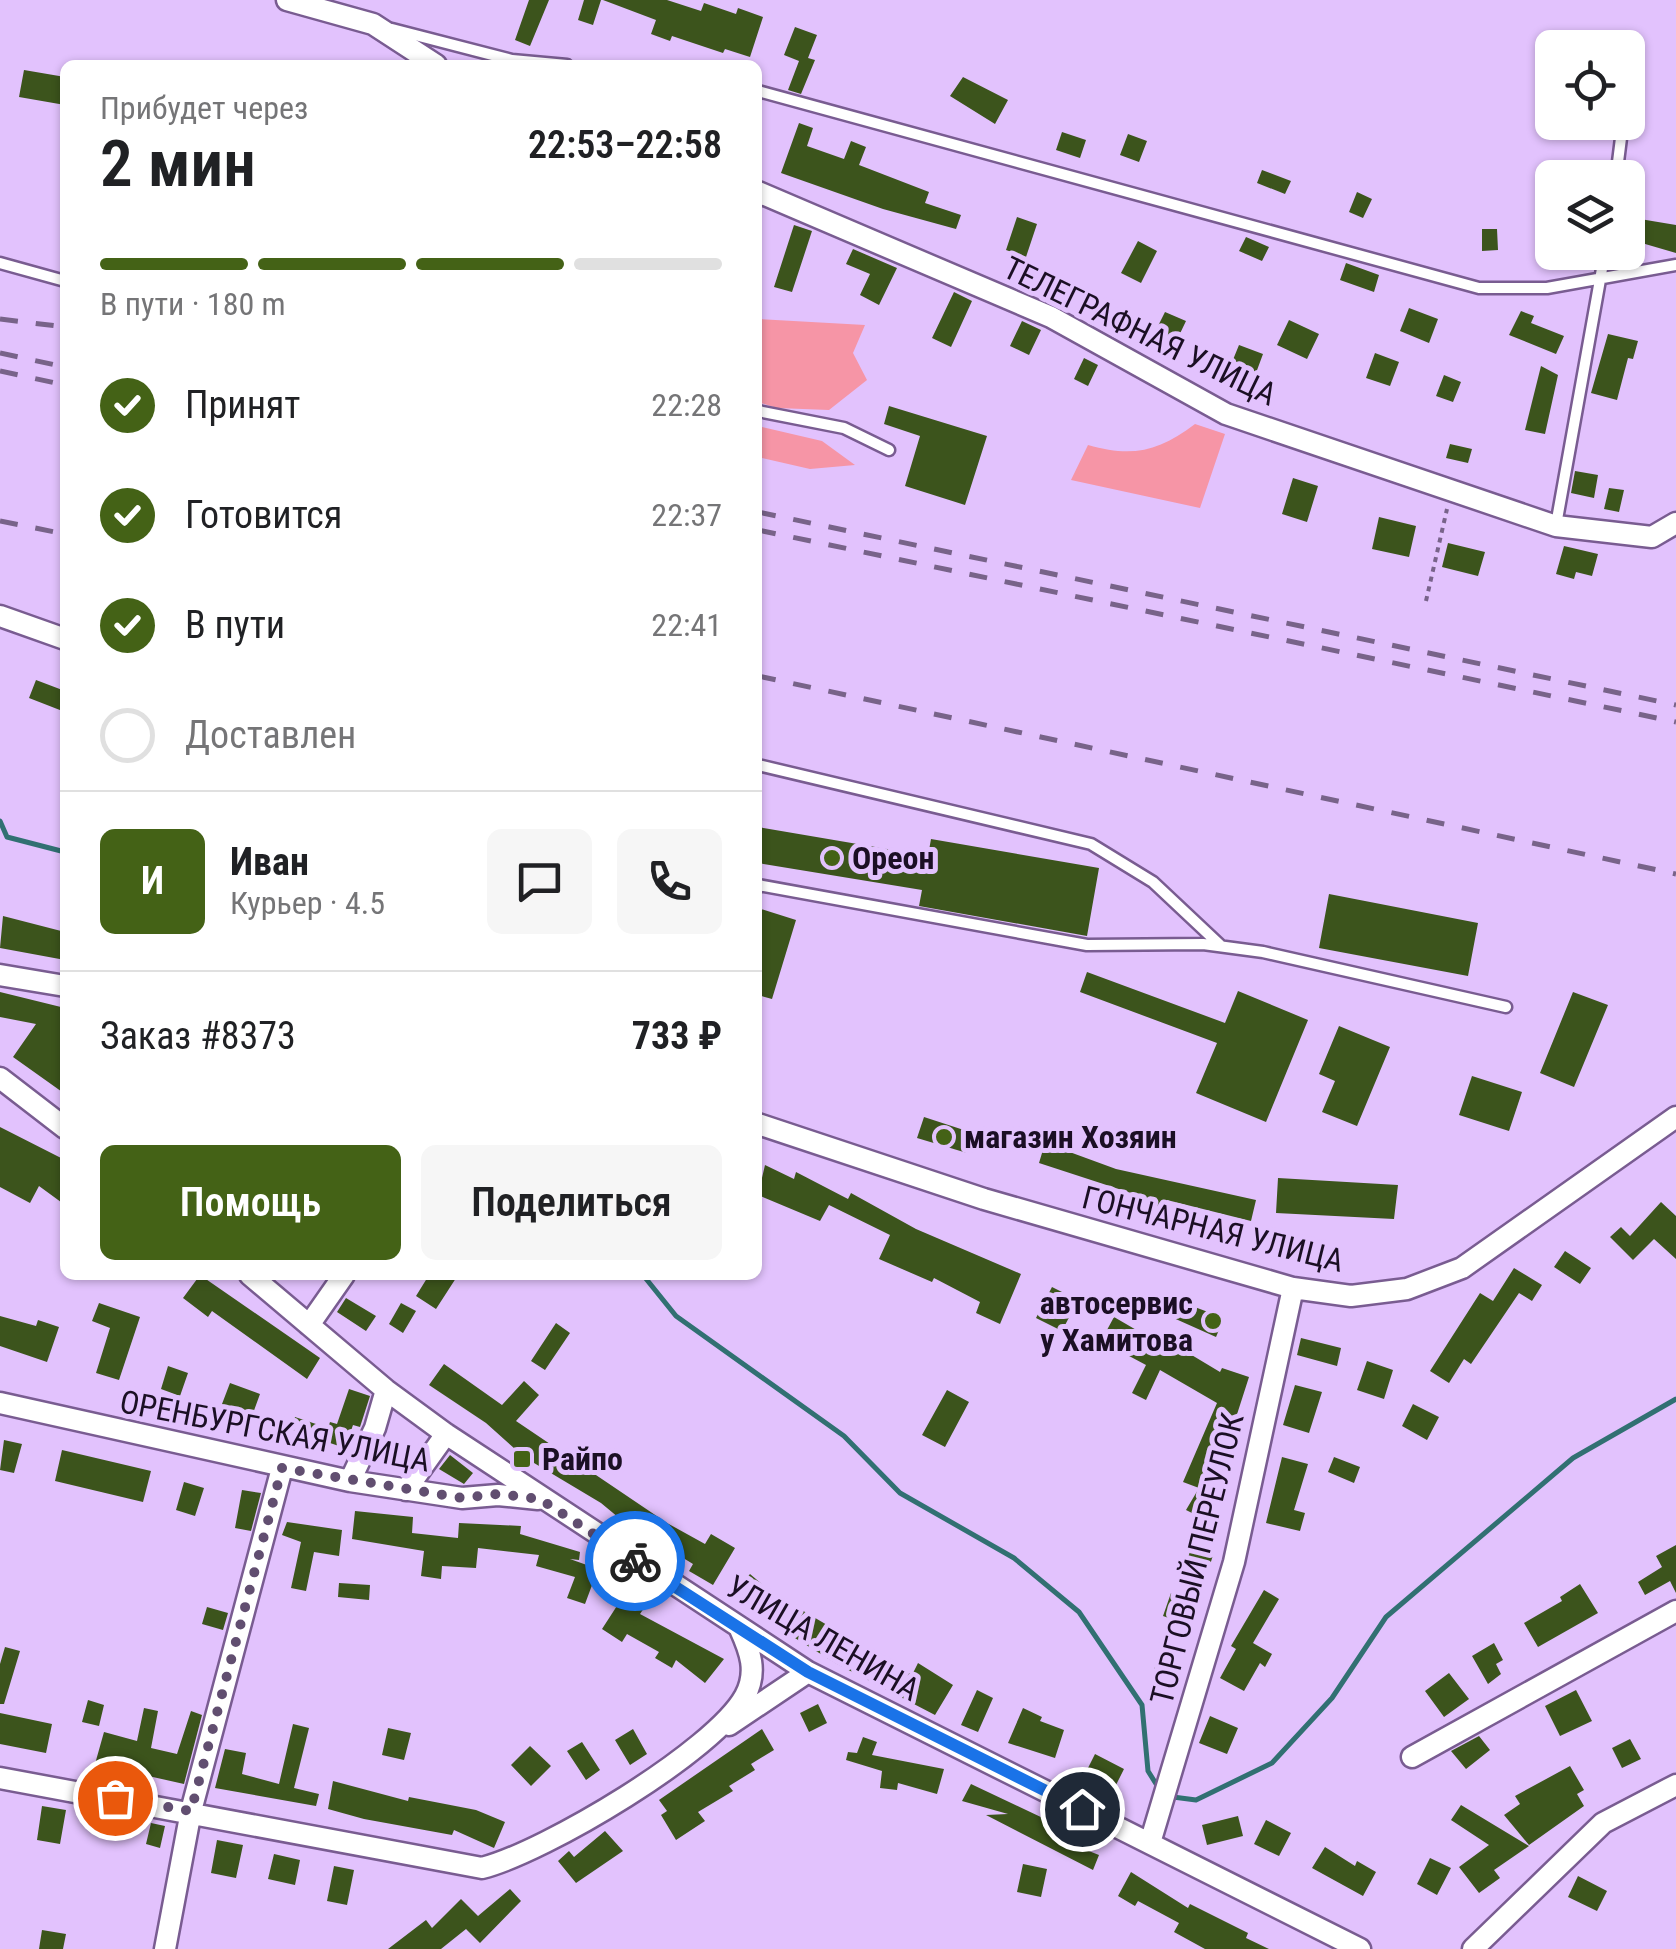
<!DOCTYPE html>
<html lang="ru">
<meta charset="utf-8">
<style>
:root{--surface:#fff;--page:#f6f6f6;--text:#202124;--muted:#757577;--line:#e0e0e0;--accent:#446216}
body{margin:0;font-family:"Roboto Condensed",sans-serif;background:var(--page);color:var(--text);height:100vh;display:flex;flex-direction:column;font-size:38px;white-space:nowrap}
*{box-sizing:border-box;margin:0}
p{font-size:32px;color:var(--muted)}
.icon{flex:none;width:55px;height:55px;fill:none;stroke:currentColor;stroke-width:2;stroke-linecap:round;stroke-linejoin:round}
.map{position:relative;flex:1;overflow:hidden}
.sheet{position:absolute;left:60px;top:60px;width:702px;height:1220px;display:flex;flex-direction:column;background:var(--surface);border-radius:15px;box-shadow:0 2px 8px #0004}
.sheet>*{flex:none}
.controls{position:absolute;left:1535px;top:30px;display:grid;gap:20px}
.controls a{display:grid;place-items:center;width:110px;height:110px;border-radius:15px;background:var(--surface);box-shadow:0 2px 8px #0004;font-size:50px}
.pin{position:absolute;display:grid;place-items:center;width:85px;height:85px;color:#fff;margin:-42px;border:5px solid #fff;border-radius:50%;box-shadow:0 2px 10px #0007}
.courier{position:absolute;display:grid;place-items:center;width:100px;height:100px;margin:-50px;border:8px solid #1a73e8;border-radius:50%;background:#fff;color:#222;box-shadow:0 2px 12px #0007}
.headline em{font-style:normal;font-weight:600}
.headline div{display:flex;flex-direction:column-reverse}
.headline{display:flex;align-items:center;justify-content:space-between;height:170px;padding:0 40px}
h1{font-size:65px;font-weight:600;line-height:75px}
.bar{display:grid;grid-template-columns:repeat(4,1fr);gap:15px 10px;align-content:center;height:120px;padding:0 40px}
.bar i{height:12px;border-radius:8px;background:var(--line)}
.bar .active{background:var(--accent)}
.bar p{grid-column:span 4}
.line{display:flex;align-items:center;gap:25px;padding:0 40px;border-top:2px solid var(--line)}
.line div{flex:1}
.round{display:grid;place-items:center;flex:none;width:105px;height:105px;border-radius:15px;background:var(--page)}
ol{padding:0 40px;list-style:none}
li{display:flex;align-items:center;gap:30px;height:110px}
li p{margin-inline-start:auto}
li .icon{padding:10px;border-radius:50%;background:var(--accent);color:#fff;stroke-width:4}
li:last-child{color:var(--muted)}
li i{width:55px;height:55px;border:5px solid var(--line);border-radius:50%}
.button{display:flex;gap:20px;margin-top:auto;padding:20px 40px}
.button a{flex:1;height:115px;border-radius:15px;background:var(--accent);color:#fff;font-size:40px;font-weight:600;line-height:115px;text-align:center}
.button a+a{background:var(--page);color:var(--text)}
.map>svg:first-child{display:block}
.green{fill:#f695a6}
.lines{fill:none;stroke-linecap:round;stroke-linejoin:round}
.stream{stroke:#317072;stroke-width:5}
.building{fill:#3c541c}
.lane-casing{stroke:#795c91;stroke-width:15}
.street-casing{stroke:#795c91;stroke-width:25}
.path{stroke:#78638a;stroke-width:4;stroke-dasharray:5 5;stroke-linecap:butt}
.lane{stroke:#fff;stroke-width:10}
.street{stroke:#fff;stroke-width:20}
.rail{stroke:#786389;stroke-width:5;stroke-dasharray:18 18;stroke-linecap:butt}
.done{stroke:#614e70;stroke-width:10;stroke-dasharray:0 18}
.route{stroke:#1a73e8;stroke-width:12}
.poi-dot{fill:#446216;stroke:#e2c2fd;stroke-width:4}
.labels{text-anchor:middle;dominant-baseline:central;stroke-width:10;stroke-linejoin:round;paint-order:stroke}
.street-label{font-size:32px;fill:#1b0f24;stroke:#e2c2fd}
.poi-label{font-size:32px;font-weight:bold;fill:#1b0f24;stroke:#e2c2fd;text-anchor:start}
</style>
<div class="map">
<svg width="1676" height="1949" viewBox="0 0 1676 1949">
<rect width="100%" height="100%" fill="#e2c2fd"/>
<path class="green" d="M758,319L865,325L853,353L867,380L829,410L777,408L758,402Z
M1195,424L1225,434L1200,508L1071,480L1088,445C1133,458 1159,451 1195,424Z
M758,426L822,441L855,465L810,469L758,457Z"/>
<g class="lines">
<path class="stream" d="M0,821L7,837L65,852
M643,1275L676,1316L844,1436L900,1493L1014,1558L1079,1612L1142,1705L1148,1771L1158,1787
M1173,1797L1196,1800L1272,1763L1332,1698L1386,1617L1573,1458L1676,1399"/>
</g>
<path class="building" d="M529,0H549L530,46L515,40Z
M584,0H601L593,25L578,20Z
M603,0H667L701,11L704,3L736,14L738,8L763,17L750,57L725,49L723,53L672,36L670,41L651,34L656,20Z
M795,27L817,35L808,58L815,60L801,94L788,90L799,61L784,55Z
M24,70L65,77V105L19,97Z
M963,77L1008,100L995,124L950,96Z
M799,123L813,128L807,146L844,159L851,141L866,147L859,165L929,192L925,203L961,215L956,229L883,209L781,173Z
M1062,132L1086,140L1080,158L1056,150Z
M1128,134L1147,141L1139,162L1120,155Z
M1262,170L1291,181L1285,194L1257,183Z
M1357,192L1372,199L1363,218L1349,212Z
M1017,217L1037,224L1026,257L1006,250Z
M1628,217L1676,225V253L1628,239Z
M794,225L812,231L792,292L774,287Z
M1482,229H1497L1498,250L1482,251Z
M1246,237L1269,247L1262,261L1239,251Z
M1138,241L1157,251L1141,283L1121,273Z
M853,249L897,268L879,305L860,295L870,274L846,264Z
M1346,263L1379,275L1374,292L1340,280Z
M954,292L972,301L951,347L932,338Z
M1409,308L1438,319L1429,343L1400,331Z
M1521,311L1534,316L1531,323L1564,336L1556,354L1509,335Z
M1165,312L1186,321L1175,344L1154,334Z
M1289,320L1319,334L1307,359L1277,345Z
M1022,321L1041,330L1029,355L1010,346Z
M1608,334L1638,341L1633,359L1628,358L1617,400L1591,393Z
M1239,345L1263,354L1253,381L1228,372Z
M1375,353L1399,362L1390,386L1366,378Z
M1084,358L1098,365L1088,386L1074,379Z
M1541,366L1558,375L1545,434L1525,430Z
M1444,375L1461,382L1453,402L1436,396Z
M889,406L987,436L965,505L905,486L920,436L884,424Z
M1450,444L1472,449L1468,463L1446,458Z
M1575,471L1598,475L1594,498L1571,493Z
M1293,478L1318,486L1307,522L1282,514Z
M1609,488L1624,490L1619,512L1604,509Z
M1379,517L1416,526L1409,557L1372,549Z
M1448,543L1485,552L1478,576L1442,567Z
M1564,546L1598,554L1592,576L1576,572L1574,579L1556,574Z
M36,680L65,691V712L29,698Z
M758,827L928,856L931,839L1099,868L1087,936L919,906L922,890L758,863Z
M1329,894L1478,923L1468,976L1319,948Z
M758,908L796,920L772,999L758,995Z
M3,916L65,932V960L0,948Z
M1087,972L1225,1023L1238,991L1308,1020L1266,1122L1196,1093L1217,1043L1080,992Z
M0,992L65,1008V1094L13,1057L36,1024L0,1017Z
M1573,992L1608,1005L1574,1087L1540,1073Z
M1339,1026L1390,1047L1357,1126L1322,1112L1335,1081L1319,1074Z
M1472,1076L1522,1092L1509,1131L1459,1115Z
M924,1117L973,1133L967,1153L917,1138Z
M0,1127L65,1160V1205L39,1186L30,1203L0,1187Z
M1045,1143L1116,1169L1256,1200L1251,1221L1167,1200L1164,1211L1129,1202L1131,1193L1039,1163Z
M765,1165L794,1179L796,1172L848,1199L851,1193L916,1229L1021,1274L1000,1324L976,1313L980,1302L934,1278L932,1282L879,1259L890,1235L829,1205L820,1221L758,1195Z
M1278,1178L1398,1185L1394,1219L1276,1213Z
M1661,1202L1676,1216V1259L1654,1239L1633,1260L1610,1237L1621,1227L1630,1236Z
M1565,1251L1591,1268L1580,1284L1554,1267Z
M1514,1268L1542,1285L1532,1301L1519,1293L1471,1364L1464,1359L1449,1383L1430,1371L1480,1293L1493,1301Z
M200,1275L320,1358L307,1379L212,1311L208,1317L183,1298Z
M429,1275H458L436,1309L416,1296Z
M1052,1287L1078,1300L1062,1331L1036,1318Z
M346,1298L376,1316L366,1331L337,1312Z
M1176,1300L1224,1318L1216,1337L1169,1316Z
M99,1303L140,1317L119,1380L96,1373L110,1328L92,1321Z
M401,1303L416,1311L403,1333L389,1324Z
M0,1316L36,1326L38,1320L59,1327L47,1362L0,1346Z
M1114,1317L1157,1342L1160,1336L1220,1372L1222,1368L1249,1377L1231,1433L1237,1435L1204,1519L1186,1510L1199,1488L1183,1482L1217,1403L1160,1370L1146,1400L1132,1393L1146,1365L1101,1341Z
M556,1323L570,1333L545,1370L531,1361Z
M1301,1338L1341,1348L1337,1366L1297,1355Z
M1367,1361L1393,1370L1384,1399L1357,1390Z
M444,1364L502,1405L524,1381L539,1395L516,1421L667,1523L705,1544L711,1534L735,1548L713,1585L689,1571L693,1564L644,1534L642,1537L601,1503L524,1457L486,1423L429,1385Z
M168,1366L188,1373L180,1396L161,1389Z
M230,1383L260,1394L252,1416L222,1404Z
M1295,1385L1322,1392L1309,1433L1283,1425Z
M349,1389L370,1396L360,1427L353,1425L345,1448L291,1430L295,1417L328,1428L330,1422L337,1424Z
M947,1390L969,1402L945,1447L922,1435Z
M1413,1404L1439,1417L1427,1440L1402,1426Z
M4,1440L22,1444L14,1473L0,1470Z
M62,1450L151,1471L143,1502L55,1481Z
M450,1455L473,1473L464,1484L439,1469Z
M1282,1457L1308,1464L1294,1510L1305,1513L1300,1531L1266,1523Z
M1334,1457L1360,1467L1354,1483L1328,1472Z
M184,1482L204,1488L195,1516L176,1510Z
M242,1490L261,1493L251,1531L235,1528Z
M355,1511L413,1517L412,1533L458,1538L459,1523L521,1526L520,1534L580,1552L579,1560L570,1559L598,1569L585,1604L567,1598L575,1577L536,1566L539,1555L478,1548L476,1568L442,1566L441,1579L421,1576L424,1551L352,1539Z
M287,1522L342,1530L339,1556L314,1552L306,1591L291,1588L301,1542L282,1535Z
M1192,1545L1214,1552L1209,1568L1187,1561Z
M1676,1545V1593L1670,1581L1645,1595L1638,1582L1662,1567L1656,1556Z
M750,1574L763,1585L746,1605L733,1594Z
M339,1583L370,1585L369,1600L338,1597Z
M1580,1584L1598,1613L1538,1647L1524,1623L1562,1601L1560,1597Z
M1264,1590L1279,1599L1253,1643L1272,1654L1265,1667L1260,1663L1244,1691L1220,1678L1236,1649L1231,1646Z
M1171,1593L1197,1602L1189,1625L1163,1616Z
M624,1595L644,1608L640,1614L724,1659L705,1683L676,1660L672,1668L655,1658L659,1652L627,1634L622,1642L602,1629Z
M783,1599L912,1675L918,1663L953,1685L935,1715L837,1664L769,1622Z
M207,1607L228,1613L223,1630L202,1624Z
M1494,1643L1503,1660L1496,1664L1501,1674L1488,1684L1472,1656Z
M5,1647L20,1651L4,1704H0V1664Z
M1156,1657L1178,1660L1176,1677L1154,1675Z
M1449,1673L1469,1699L1444,1717L1425,1691Z
M977,1690L993,1698L978,1732L961,1725Z
M1576,1690L1592,1721L1560,1736L1545,1706Z
M88,1700L104,1705L99,1726L82,1722Z
M818,1704L827,1723L809,1732L800,1713Z
M144,1708L158,1711L151,1748L177,1754L191,1711L202,1715L184,1784L95,1764L104,1732L137,1741Z
M1023,1708L1042,1717L1040,1721L1064,1730L1055,1758L1008,1743Z
M0,1713L52,1724L46,1753L0,1744Z
M1210,1716L1238,1728L1227,1754L1199,1743Z
M293,1724L309,1728L294,1788L319,1794L316,1806L215,1788L225,1749L246,1753L242,1774L279,1784Z
M388,1728L411,1733L404,1760L382,1755Z
M633,1729L647,1754L630,1765L615,1740Z
M762,1729L774,1750L751,1764L755,1770L729,1786L733,1791L698,1812L705,1821L676,1840L661,1815L667,1811L659,1800Z
M1479,1736L1490,1750L1466,1769L1451,1751Z
M863,1737L877,1742L872,1755L944,1769L937,1794L898,1783L897,1790L880,1788L882,1771L846,1760L848,1752L857,1753Z
M1630,1739L1641,1759L1622,1768L1612,1748Z
M582,1742L600,1770L586,1780L567,1751Z
M530,1746L551,1766L531,1786L511,1765Z
M1095,1754L1124,1769L1109,1799L1080,1784Z
M1570,1766L1584,1790L1577,1794L1584,1806L1529,1845L1504,1815L1520,1804L1515,1796Z
M333,1781L408,1801L409,1797L476,1810L505,1822L494,1848L454,1830L452,1835L364,1819L328,1809Z
M971,1784L1064,1828L1058,1839L1099,1855L1093,1870L986,1815L1008,1814L962,1801Z
M1461,1805L1529,1846L1494,1870L1500,1878L1479,1893L1459,1867L1489,1845L1451,1820Z
M42,1806L66,1810L60,1844L37,1840Z
M105,1816L120,1818L117,1840L103,1838Z
M1238,1816L1243,1836L1207,1845L1202,1825Z
M1266,1820L1291,1833L1279,1856L1254,1844Z
M151,1823L165,1826L160,1848L146,1844Z
M605,1831L623,1851L576,1883L558,1861L569,1851L574,1857Z
M217,1840L243,1845L236,1878L211,1873Z
M1325,1847L1355,1866L1357,1861L1376,1872L1363,1896L1312,1868Z
M274,1854L300,1860L295,1885L268,1879Z
M1430,1858L1451,1868L1437,1895L1417,1884Z
M1023,1864L1047,1869L1041,1897L1017,1892Z
M334,1866L354,1870L347,1905L327,1901Z
M1131,1872L1188,1908L1190,1904L1248,1933L1246,1938L1269,1949H1205L1174,1932L1179,1923L1138,1901L1135,1906L1118,1896Z
M1578,1876L1607,1891L1597,1911L1568,1897Z
M510,1889L521,1901L480,1943L466,1929L441,1949H388L426,1920L432,1928L461,1899L478,1916Z
M42,1930L66,1934L63,1949H39Z"/>
<g class="lines">
<defs>
<path id="lane" d="M392,29L512,60L567,65
M758,91L1479,288H1547L1676,265
M1616,178L1623,122
M0,263L65,281
M758,411L844,428L889,450
M1556,525L1605,252
M758,765L1091,844L1153,882L1220,945
M758,885L1087,945L1203,944L1263,952L1506,1007"/>
<path id="street" d="M287,0L373,24L436,65
M758,192L1051,317L1226,414L1556,526L1652,537L1676,523
M0,616L65,639
M0,975L65,986
M0,1078L65,1128
M758,1124L984,1199L1293,1288L1351,1296L1407,1289L1462,1268L1676,1117
M250,1275L386,1390L446,1434L808,1672L1360,1949
M309,1325L344,1275
M0,1403L350,1481L462,1498L498,1495L538,1499
M350,1481L375,1428L386,1390
M406,1490L446,1434
M729,1725L808,1672
M1412,1757L1676,1611
M0,1778L482,1868C545,1852 715,1751 745,1696C758,1672 750,1651 740,1629
M1150,1843L1234,1562L1293,1288
M165,1949L191,1811L282,1468
M1473,1949L1603,1823L1676,1785"/>
</defs>
<use href="#lane" class="lane-casing"/>
<use href="#street" class="street-casing"/>
<path class="path" d="M1426,601L1447,509"/>
<use href="#lane" class="lane"/>
<use href="#street" class="street"/>
<path class="rail" d="M0,319L65,327
M0,353L65,367
M0,371L65,385
M758,512L1676,705
M0,521L65,534
M758,530L1676,722
M758,676L1676,874"/>
</g>
<g class="lines">
<path class="done" d="M115,1798L191,1811L282,1468L462,1498L498,1494L540,1499L635,1561"/>
<path class="route" d="M635,1561L808,1672L1082,1809"/>
</g>
<g class="poi-dot">
<circle cx="832" cy="858" r="10"/>
<circle cx="944" cy="1137" r="10"/>
<circle cx="1213" cy="1321" r="10"/>
<rect x="512" y="1449" width="20" height="20" rx="5"/>
</g>
<g class="labels">
<g class="street-label">
<text transform="translate(1140 331) rotate(26)">ТЕЛЕГРАФНАЯ УЛИЦА</text>
<text transform="translate(1213 1229) rotate(14)">ГОНЧАРНАЯ УЛИЦА</text>
<text transform="translate(275 1431) rotate(11)">ОРЕНБУРГСКАЯ УЛИЦА</text>
<text transform="translate(1197 1559) rotate(-76)">ТОРГОВЫЙ ПЕРЕУЛОК</text>
<text transform="translate(823 1638) rotate(30)">УЛИЦА ЛЕНИНА</text>
</g>
<g class="poi-label">
<text x="852" y="858">Ореон</text>
<text x="964" y="1137">магазин Хозяин</text>
<text x="1193" y="1303" text-anchor="end">автосервис<tspan x="1193" dy="37">у Хамитова</tspan></text>
<text x="542" y="1459">Райпо</text>
</g>
</g>
</svg>
<div class="controls">
<a><svg class="icon" aria-label="locate" viewBox="0 0 24 24"><circle cx="12" cy="12" r="6"/><path d="M12 2v4M12 18v4M2 12h4M18 12h4"/></svg></a>
<a><svg class="icon" aria-label="layers" viewBox="0 0 24 24"><path d="M12 4l9 5-9 5-9-5zM3 14l9 5 9-5"/></svg></a>
</div>
<div class="pin" style="left:115px;top:1798px;background:#ea580c"><svg class="icon" aria-label="bag" viewBox="0 0 24 24"><path d="M5 8h14l-1 12H6zM9 8a3 3 0 0 1 6 0"/></svg></div>
<div class="pin" style="left:1082px;top:1809px;background:#1f2937"><svg class="icon" aria-label="home" viewBox="0 0 24 24"><path d="M3 11l9-7 9 7M6 9v11h12V9"/></svg></div>
<div class="courier" style="left:635px;top:1561px"><svg class="icon" aria-label="bike" viewBox="0 0 24 24"><circle cx="6" cy="16" r="4"/><circle cx="18" cy="16" r="4"/><path d="M6 16l4-8h5l3 8M10 8l3 8H6M13 5h3"/></svg></div>
<section class="sheet">
<div class="headline"><div><h1>2 мин</h1><p>Прибудет через</p></div><em>22:53–22:58</em></div>
<div class="bar"><i class="active"></i><i class="active"></i><i class="active"></i><i></i><p>В пути · 180 m</p></div>
<ol>
<li><svg class="icon" aria-label="check" viewBox="0 0 24 24"><path d="M5 12l5 5 9-10"/></svg>Принят<p>22:28</p></li>
<li><svg class="icon" aria-label="check" viewBox="0 0 24 24"><path d="M5 12l5 5 9-10"/></svg>Готовится<p>22:37</p></li>
<li><svg class="icon" aria-label="check" viewBox="0 0 24 24"><path d="M5 12l5 5 9-10"/></svg>В пути<p>22:41</p></li>
<li><i></i>Доставлен</li>
</ol>
<div class="line" style="height:180px"><b class="round" style="background:var(--accent);color:#fff">И</b><div><b>Иван</b><p>Курьер · 4.5</p></div><a class="round"><svg class="icon" aria-label="chat" viewBox="0 0 24 24"><path d="M4 5h16v11H9l-5 4z"/></svg></a><a class="round"><svg class="icon" aria-label="phone" viewBox="0 0 24 24"><path d="M5 4h4l2 5-3 2q2 4 5 5l2-3 5 2v4C11 20 4 13 5 4z"/></svg></a></div>
<div class="line" style="height:130px"><div>Заказ #8373</div><b>733 ₽</b></div>
<div class="button"><a>Помощь</a><a>Поделиться</a></div>
</section>
</div>
